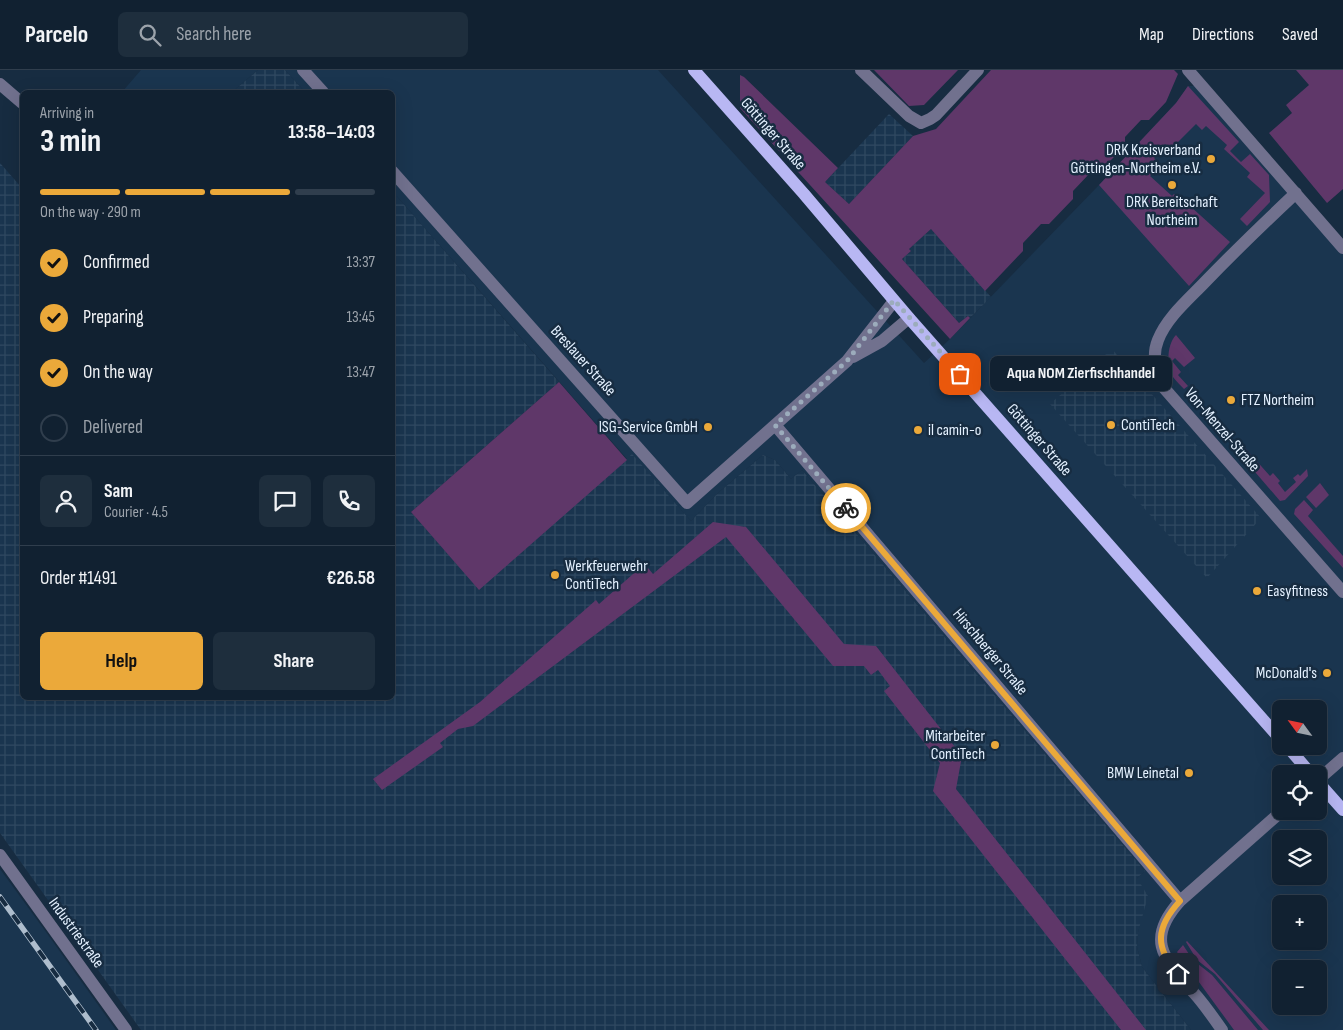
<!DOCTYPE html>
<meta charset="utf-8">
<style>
:root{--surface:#112131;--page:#1e2e3d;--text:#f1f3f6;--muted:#9ca3ab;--line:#303e4d;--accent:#eba93a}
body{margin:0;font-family:"Sofia Sans Condensed",sans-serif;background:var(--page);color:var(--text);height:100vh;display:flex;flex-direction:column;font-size:19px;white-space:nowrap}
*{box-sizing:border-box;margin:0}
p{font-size:16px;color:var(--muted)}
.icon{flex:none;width:28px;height:28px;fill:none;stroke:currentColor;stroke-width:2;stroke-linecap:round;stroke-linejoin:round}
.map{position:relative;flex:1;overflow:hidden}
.sheet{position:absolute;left:20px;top:20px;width:375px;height:610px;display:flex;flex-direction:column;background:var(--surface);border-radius:8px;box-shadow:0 5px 20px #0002,0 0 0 1px var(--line)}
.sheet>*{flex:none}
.needle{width:32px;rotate:303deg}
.buttons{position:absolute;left:1272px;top:630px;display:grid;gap:10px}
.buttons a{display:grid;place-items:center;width:55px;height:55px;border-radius:8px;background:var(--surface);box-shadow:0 5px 20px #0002,0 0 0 1px var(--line);font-size:25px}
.pin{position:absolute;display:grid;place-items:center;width:42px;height:42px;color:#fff;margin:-21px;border-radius:10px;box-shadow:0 2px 8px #0006}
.courier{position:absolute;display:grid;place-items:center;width:50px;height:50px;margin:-25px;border:4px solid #eba93a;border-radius:50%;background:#fff;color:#222;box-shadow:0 1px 6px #0007}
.bubble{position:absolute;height:35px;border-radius:8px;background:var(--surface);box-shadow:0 5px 20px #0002,0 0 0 1px var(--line);font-size:16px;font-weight:700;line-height:35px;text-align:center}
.overview em{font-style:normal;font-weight:700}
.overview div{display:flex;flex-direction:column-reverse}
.overview{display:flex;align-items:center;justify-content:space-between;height:85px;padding:0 20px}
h1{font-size:32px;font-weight:700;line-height:38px}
.bar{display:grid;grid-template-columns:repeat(4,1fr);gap:8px 5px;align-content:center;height:60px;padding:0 20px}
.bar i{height:6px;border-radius:4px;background:var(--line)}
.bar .active{background:var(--accent)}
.bar p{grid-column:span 4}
.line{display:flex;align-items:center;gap:12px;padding:0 20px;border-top:1px solid var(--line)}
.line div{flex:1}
.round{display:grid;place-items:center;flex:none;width:52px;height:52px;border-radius:8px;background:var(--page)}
ol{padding:0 20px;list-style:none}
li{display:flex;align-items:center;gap:15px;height:55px}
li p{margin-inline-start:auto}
li .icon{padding:5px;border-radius:50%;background:var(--accent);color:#111;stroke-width:4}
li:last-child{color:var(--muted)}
li i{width:28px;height:28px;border:2px solid var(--line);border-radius:50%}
.button{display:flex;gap:10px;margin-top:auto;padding:10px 20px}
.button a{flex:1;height:58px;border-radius:8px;background:var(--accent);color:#111;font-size:20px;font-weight:700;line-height:58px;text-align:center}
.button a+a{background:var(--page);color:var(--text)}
header{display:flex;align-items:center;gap:30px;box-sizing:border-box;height:70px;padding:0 25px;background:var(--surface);border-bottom:1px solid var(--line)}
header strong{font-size:24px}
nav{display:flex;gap:28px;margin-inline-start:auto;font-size:18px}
.search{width:350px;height:45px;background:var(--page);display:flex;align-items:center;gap:12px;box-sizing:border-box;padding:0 18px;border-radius:8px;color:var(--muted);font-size:19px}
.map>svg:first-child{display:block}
.built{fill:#1a354f;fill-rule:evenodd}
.industrial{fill:url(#industrial-grid)}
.grass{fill:#5f3769}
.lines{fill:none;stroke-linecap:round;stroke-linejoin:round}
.minor{stroke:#71718e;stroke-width:12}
.major{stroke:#b8b7f3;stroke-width:12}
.rail-casing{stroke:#aebdcd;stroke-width:5.5}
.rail{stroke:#172c41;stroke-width:4;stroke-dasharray:11;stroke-linecap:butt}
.done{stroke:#9cacbc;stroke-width:5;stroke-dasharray:0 9}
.route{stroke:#eba93a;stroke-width:6}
.poi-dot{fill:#eba93a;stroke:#172c41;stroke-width:2}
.labels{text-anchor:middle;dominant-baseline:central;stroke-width:5;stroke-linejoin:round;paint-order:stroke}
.street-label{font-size:16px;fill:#e4f1ff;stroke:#172c41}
.poi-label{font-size:16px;fill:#e4f1ff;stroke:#172c41;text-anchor:end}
</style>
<header>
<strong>Parcelo</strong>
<div class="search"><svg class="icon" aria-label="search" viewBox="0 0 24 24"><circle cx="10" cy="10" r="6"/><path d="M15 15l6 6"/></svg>Search here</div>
<nav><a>Map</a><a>Directions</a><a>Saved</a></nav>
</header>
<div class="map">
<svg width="1343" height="960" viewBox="0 0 1343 960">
<defs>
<pattern id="industrial-grid" width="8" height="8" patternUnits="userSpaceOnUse" patternTransform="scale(1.25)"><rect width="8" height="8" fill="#1a354f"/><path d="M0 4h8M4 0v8" fill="none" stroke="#304961"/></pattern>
</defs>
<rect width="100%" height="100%" fill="#172c41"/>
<path class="built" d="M141,0H258L232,22H122Z
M285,0H658L924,293L950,269L1099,115L1176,33L1188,16H1198L1343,183V960H1191L1142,897L1137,877L1138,862L1141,848L1137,808L1145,801L802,400L791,409L775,390L763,385L718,423L691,451L632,385L627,389L393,122L392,22H305ZM1281,639H1319V676H1281ZM1281,704H1319V741H1281ZM1281,769H1319V806H1281ZM1281,834H1319V871H1281ZM1281,899H1319V936H1281Z
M0,799L46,862L116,960H0Z"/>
<path class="industrial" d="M258,0H285L305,22H232Z
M889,44L913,66L849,134L825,112Z
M0,93L22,118V628H392L393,122L559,312L411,442L479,519L632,384L691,451L718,423L763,385L775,390L791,409L802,400L1145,801L1137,808L1148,826L1138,862L1137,877L1142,897L1191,960H141L0,763Z
M931,159L991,227L970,248L968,246L959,253L902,189L911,181L909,179Z
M1112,279L1261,448L1207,508L1050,334Z"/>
<path class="grass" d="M874,0H958L924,35L909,36Z
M991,0H1174L1178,4L1166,32L1149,50H1141L1125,67V76L1098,103H1090L1073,121V129L1049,154H1041L1023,173V181L985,221L931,159L909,179L911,181L902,189L959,253L968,246L970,248L950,269L740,38V5L744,7L838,98L825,112L849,134L913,66L936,59Z
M1296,0H1343V119L1327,133L1269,63L1292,43L1286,35L1309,15Z
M1188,16L1239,72L1230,81L1241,92L1250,84L1269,105L1270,132L1247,156L1240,149L1265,123L1247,107L1250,103L1224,79L1227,75L1206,56L1202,60L1196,54L1171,79L1165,74L1159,80L1161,82L1154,88L1161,95L1150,106L1172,126L1174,124L1188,136H1190L1230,172L1189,216L1099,115L1176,33Z
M1176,265L1195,288L1184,297L1175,288L1172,291L1181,302L1178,305L1188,316L1184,319C1180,315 1176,311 1173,307C1166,296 1167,274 1176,265Z
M559,312L627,390L479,520L411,442Z
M1237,369L1270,406L1273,403L1280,411L1278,413L1285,422L1296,412L1293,408L1298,404L1300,406L1307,399L1308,406L1285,430L1280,431L1231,374Z
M1320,413L1329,425L1316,438L1306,427Z
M1304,430L1313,440L1308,446L1343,486V498L1294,444L1295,439Z
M713,452L746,457L844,574L876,576L962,686L956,719L1146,960H1121L933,721L940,693L884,621L890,616L878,600L871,605L864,596H833L726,467L473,656L458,659L440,673L443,677L382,720L373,709L480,632L596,530L599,534L641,497L644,501L648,498L653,504Z
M1187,871L1269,960H1263L1215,904L1197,890L1186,872Z
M1183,875L1193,890L1212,905L1258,960H1234L1177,882Z"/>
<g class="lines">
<path class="minor" d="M303,0L323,22
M861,0L909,46L921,53L930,49L936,45L978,0
M1188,0L1343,178
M0,14L22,33
M392,101L687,433L847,291L894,231
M1296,123C1265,152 1235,181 1206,211C1189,229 1167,247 1158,270C1151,287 1156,303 1164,318L1343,522
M853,287L882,271L909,248
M775,355L1180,831
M1319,709L1343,688
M0,785L126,960
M1222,960C1213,947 1204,934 1194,923C1165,889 1144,871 1180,831L1282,741"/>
<path class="major" d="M694,0L804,124L909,248L1281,670
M1287,676L1311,704
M1319,713L1343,740"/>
<defs>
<path id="rail" d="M0,827L96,960"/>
</defs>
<use href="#rail" class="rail-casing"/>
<use href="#rail" class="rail"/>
</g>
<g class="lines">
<path class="done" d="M846,438L775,355L847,291L894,230L960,304"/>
<path class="route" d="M846,438L1180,831C1156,857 1154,877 1178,904"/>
</g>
<g class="poi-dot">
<circle cx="1211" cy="89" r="5"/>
<circle cx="1172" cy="115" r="5"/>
<circle cx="1231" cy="330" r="5"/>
<circle cx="1111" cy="355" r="5"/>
<circle cx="708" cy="357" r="5"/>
<circle cx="918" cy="360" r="5"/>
<circle cx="555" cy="505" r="5"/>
<circle cx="1257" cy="521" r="5"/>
<circle cx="1327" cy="603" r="5"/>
<circle cx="995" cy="675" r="5"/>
<circle cx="1189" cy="703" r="5"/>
</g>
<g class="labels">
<g class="street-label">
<text transform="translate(773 64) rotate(49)">Göttinger Straße</text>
<text transform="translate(583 291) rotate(48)">Breslauer Straße</text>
<text transform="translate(1222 360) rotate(49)">Von-Menzel-Straße</text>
<text transform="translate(1039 370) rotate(49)">Göttinger Straße</text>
<text transform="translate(990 582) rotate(50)">Hirschberger Straße</text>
<text transform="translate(76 863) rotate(54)">Industriestraße</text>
</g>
<g class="poi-label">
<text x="1201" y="80">DRK Kreisverband<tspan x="1201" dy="18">Göttingen-Northeim e.V.</tspan></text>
<text x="1172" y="132" text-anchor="middle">DRK Bereitschaft<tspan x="1172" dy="18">Northeim</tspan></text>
<text x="1241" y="330" text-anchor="start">FTZ Northeim</text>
<text x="1121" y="355" text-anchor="start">ContiTech</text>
<text x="698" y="357">ISG-Service GmbH</text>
<text x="928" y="360" text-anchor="start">il camin-o</text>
<text x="565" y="496" text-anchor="start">Werkfeuerwehr<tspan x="565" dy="18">ContiTech</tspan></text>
<text x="1267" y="521" text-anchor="start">Easyfitness</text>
<text x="1317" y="603">McDonald's</text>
<text x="985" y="666">Mitarbeiter<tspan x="985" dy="18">ContiTech</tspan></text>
<text x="1179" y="703">BMW Leinetal</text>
</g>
</g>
</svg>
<div class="buttons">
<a><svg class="needle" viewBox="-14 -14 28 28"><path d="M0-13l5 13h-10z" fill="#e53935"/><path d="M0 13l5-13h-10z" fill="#9ca3ab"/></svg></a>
<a><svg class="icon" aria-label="locate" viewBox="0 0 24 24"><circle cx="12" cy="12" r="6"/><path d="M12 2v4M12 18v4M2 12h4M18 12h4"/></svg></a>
<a><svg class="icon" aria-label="layers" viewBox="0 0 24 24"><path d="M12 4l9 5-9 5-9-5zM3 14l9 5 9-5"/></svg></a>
<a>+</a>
<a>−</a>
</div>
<div class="pin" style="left:960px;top:304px;background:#ea580c"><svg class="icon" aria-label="bag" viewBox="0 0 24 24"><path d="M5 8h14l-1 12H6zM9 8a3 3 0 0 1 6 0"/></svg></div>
<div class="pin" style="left:1178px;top:904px;background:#1f2937"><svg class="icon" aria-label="home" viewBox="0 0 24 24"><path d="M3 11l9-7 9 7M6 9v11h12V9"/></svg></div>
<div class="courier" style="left:846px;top:438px"><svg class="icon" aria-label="bike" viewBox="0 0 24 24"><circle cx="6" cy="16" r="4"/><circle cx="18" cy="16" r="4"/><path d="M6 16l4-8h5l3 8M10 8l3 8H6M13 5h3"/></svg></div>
<div class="bubble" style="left:990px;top:286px;width:182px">Aqua NOM Zierfischhandel</div>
<section class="sheet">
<div class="overview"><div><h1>3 min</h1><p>Arriving in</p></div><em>13:58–14:03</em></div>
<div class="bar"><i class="active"></i><i class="active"></i><i class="active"></i><i></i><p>On the way · 290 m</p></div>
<ol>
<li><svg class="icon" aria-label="check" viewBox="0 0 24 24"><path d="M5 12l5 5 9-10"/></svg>Confirmed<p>13:37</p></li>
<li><svg class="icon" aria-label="check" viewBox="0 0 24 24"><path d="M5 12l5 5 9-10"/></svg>Preparing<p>13:45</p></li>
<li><svg class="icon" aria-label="check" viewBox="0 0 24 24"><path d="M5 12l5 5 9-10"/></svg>On the way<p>13:47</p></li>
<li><i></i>Delivered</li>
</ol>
<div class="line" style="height:90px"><a class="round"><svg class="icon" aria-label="person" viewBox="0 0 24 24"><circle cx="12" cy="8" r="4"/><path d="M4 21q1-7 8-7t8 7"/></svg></a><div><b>Sam</b><p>Courier · 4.5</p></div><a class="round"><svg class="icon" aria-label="chat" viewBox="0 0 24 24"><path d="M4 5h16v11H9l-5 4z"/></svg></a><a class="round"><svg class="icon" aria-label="phone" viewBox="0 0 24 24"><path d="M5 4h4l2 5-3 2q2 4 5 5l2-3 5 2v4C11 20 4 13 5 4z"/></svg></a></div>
<div class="line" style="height:65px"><div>Order #1491</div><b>€26.58</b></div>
<div class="button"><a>Help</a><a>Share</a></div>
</section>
</div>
